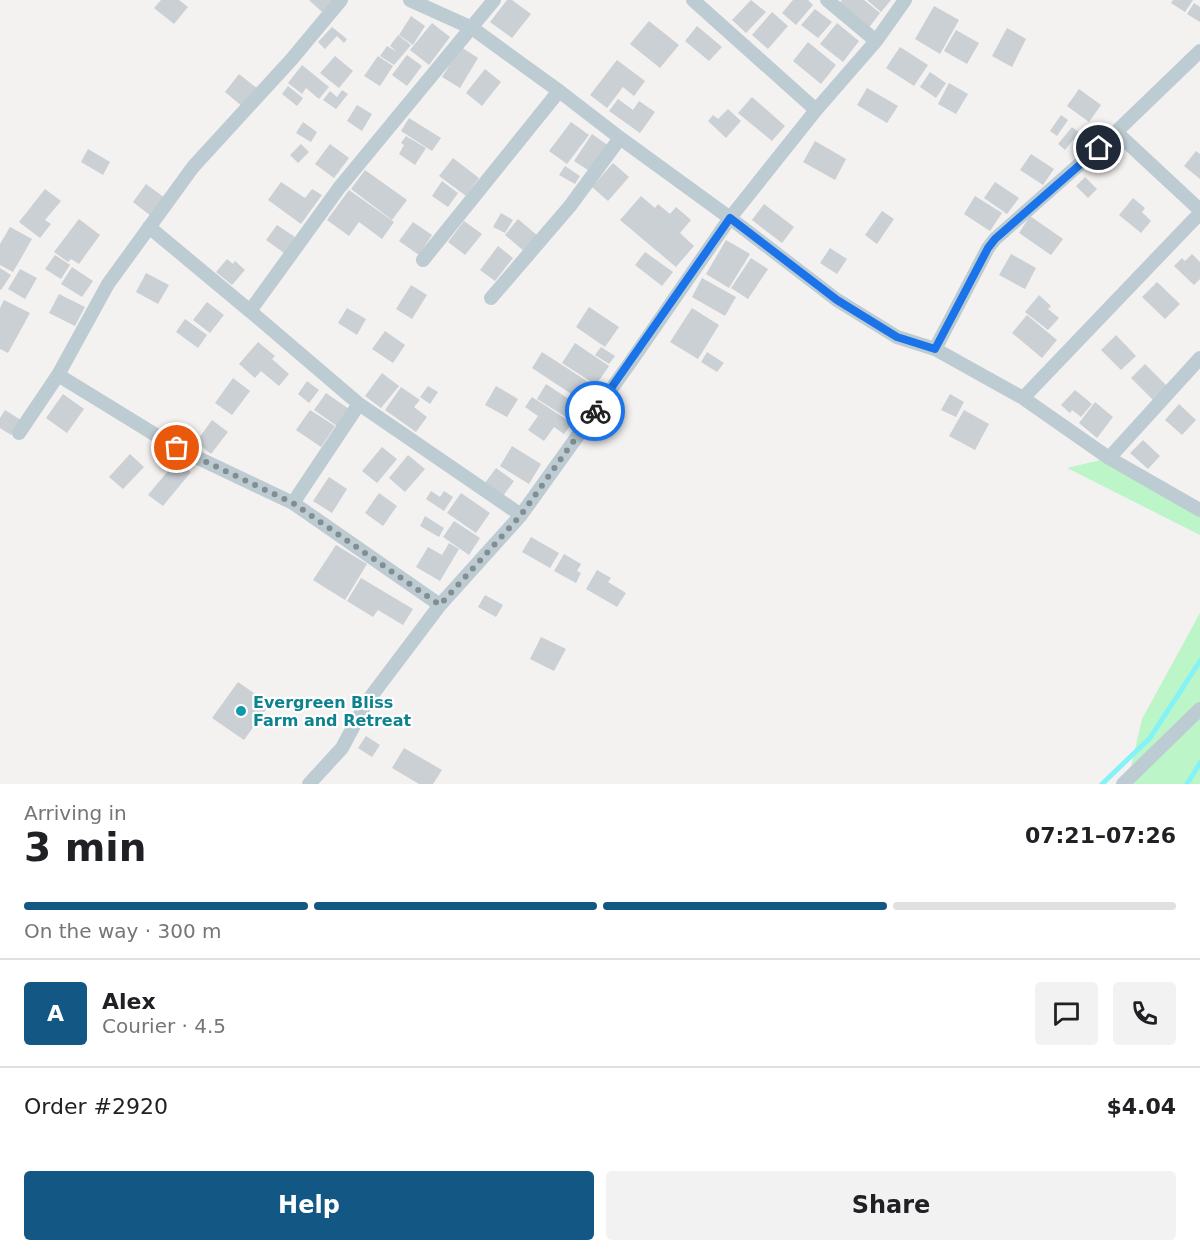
<!DOCTYPE html>
<meta charset="utf-8">
<style>
:root{--surface:#fff;--page:#f2f2f2;--text:#202124;--muted:#757577;--line:#e0e0e0;--accent:#135785}
body{margin:0;font-family:"DejaVu Sans",sans-serif;background:var(--page);color:var(--text);height:100vh;display:flex;flex-direction:column;font-size:22px;white-space:nowrap}
*{box-sizing:border-box;margin:0}
p{font-size:20px;color:var(--muted)}
.icon{flex:none;width:33px;height:33px;fill:none;stroke:currentColor;stroke-width:2;stroke-linecap:round;stroke-linejoin:round}
.map{position:relative;height:784px;overflow:hidden}
.drawer{display:flex;flex-direction:column;background:var(--surface);flex:1}
.drawer>*{flex:none}
.pin{position:absolute;display:grid;place-items:center;width:51px;height:51px;color:#fff;margin:-26px;border:3px solid #fff;border-radius:50%;box-shadow:0 2px 6px #0007}
.courier{position:absolute;display:grid;place-items:center;width:60px;height:60px;margin:-30px;border:4px solid #1a73e8;border-radius:50%;background:#fff;color:#222;box-shadow:0 2px 8px #0007}
.head em{font-style:normal;font-weight:700}
.head div{display:flex;flex-direction:column-reverse}
.head{display:flex;align-items:center;justify-content:space-between;height:102px;padding:0 24px}
h1{font-size:39px;font-weight:700;line-height:45px}
.bar{display:grid;grid-template-columns:repeat(4,1fr);gap:9px 6px;align-content:center;height:72px;padding:0 24px}
.bar i{height:8px;border-radius:4px;background:var(--line)}
.bar .current{background:var(--accent)}
.bar p{grid-column:span 4}
.line{display:flex;align-items:center;gap:15px;padding:0 24px;border-top:2px solid var(--line)}
.line div{flex:1}
.round{display:grid;place-items:center;flex:none;width:63px;height:63px;border-radius:6px;background:var(--page)}
.primary-button{display:flex;gap:12px;margin-top:auto;padding:12px 24px}
.primary-button a{flex:1;height:69px;border-radius:6px;background:var(--accent);color:#fff;font-size:24px;font-weight:700;line-height:69px;text-align:center}
.primary-button a+a{background:var(--page);color:var(--text)}
.map>svg:first-child{display:block}
.green{fill:#bcf5c8}
.lines{fill:none;stroke-linecap:round;stroke-linejoin:round}
.stream{stroke:#84f3f7;stroke-width:5}
.building{fill:#cad0d4}
.minor{stroke:#bdccd2;stroke-width:14}
.done{stroke:#838e93;stroke-width:6;stroke-dasharray:0 10.8}
.route{stroke:#1a73e8;stroke-width:8}
.culture-dot{fill:#0f9aa8;stroke:#fff;stroke-width:2}
.labels{text-anchor:middle;dominant-baseline:central;stroke-width:4.5;stroke-linejoin:round;paint-order:stroke}
.culture-label{font-size:16px;font-weight:bold;fill:#0d838f;stroke:#fff;text-anchor:start}
</style>
<div class="map">
<svg width="1200" height="784" viewBox="0 0 1200 784">
<rect width="100%" height="100%" fill="#f4f1f1"/>
<path class="green" d="M1109,458L1200,510V535L1067,468Z
M1200,613V784H1130L1128,780L1142,719Z"/>
<g class="lines">
<path class="stream" d="M1102,784L1150,738L1200,661
M1187,784L1200,763"/>
</g>
<path class="building" d="M161,0H179L188,7L174,24L154,8Z
M309,0H334L322,12Z
M507,0H512L531,14L512,38L490,22Z
M751,0L766,12L746,33L732,20Z
M793,0H808L813,5L796,25L782,13Z
M842,0H864L880,13L868,29L838,5Z
M867,0H891L881,12Z
M1173,0H1193L1185,12L1171,3Z
M1194,3L1200,7V22L1187,14Z
M934,6L959,20L940,54L915,39Z
M815,9L832,22L818,38L801,25Z
M772,12L788,26L768,49L752,35Z
M411,16L425,26L413,45L399,35Z
M649,21L679,45L660,68L630,44Z
M432,23L450,37L429,65L410,50Z
M837,23L859,41L843,62L820,44Z
M697,26L722,47L709,61L685,41Z
M332,27L347,39L344,43L337,36L325,49L318,42Z
M1007,28L1026,39L1012,67L992,56Z
M956,30L979,43L967,64L944,51Z
M398,35L411,45L394,65L380,56L387,46L397,52L390,46Z
M808,42L836,65L821,84L793,61Z
M461,47L478,58L460,88L442,77Z
M900,47L928,65L914,86L886,68Z
M407,55L422,66L407,86L392,75Z
M335,56L353,71L339,88L320,73Z
M378,56L393,66L380,86L364,76Z
M617,60L645,81L634,96L623,87L607,108L590,95Z
M302,65L329,87L319,99L306,88L302,94L288,83Z
M485,69L501,82L482,106L466,93Z
M930,72L946,83L936,98L920,87Z
M239,74L258,89L243,107L225,92Z
M949,83L968,94L956,114L938,104Z
M288,86L303,98L297,106L282,94Z
M867,88L898,106L887,123L857,105Z
M1079,89L1101,105L1089,122L1067,106Z
M342,90L348,94L336,109L323,100L330,91L337,97Z
M752,97L785,126L772,141L738,113Z
M618,99L633,110L639,101L655,112L640,133L609,111Z
M357,105L372,114L362,131L347,121Z
M728,109L741,121L726,138L708,121L713,115L718,119Z
M1061,115L1068,120L1057,136L1050,131Z
M409,118L441,138L432,151L401,131Z
M303,122L317,132L311,142L296,133Z
M571,122L589,135L567,164L549,151Z
M1072,127L1095,145L1089,152L1073,140L1065,150L1058,144Z
M592,134L609,146L591,172L574,161Z
M406,136L426,148L415,165L399,154L404,145L401,143Z
M815,141L846,159L835,180L803,162Z
M301,144L309,152L298,163L290,155Z
M330,144L349,158L334,178L315,164Z
M88,149L110,162L103,175L81,162Z
M1196,151L1200,154V179L1184,166Z
M1031,154L1054,169L1043,185L1020,170Z
M453,158L479,178L466,196L439,176Z
M613,163L629,177L608,201L592,187Z
M565,166L580,176L575,184L559,175Z
M365,170L407,200L392,220L351,189Z
M1085,177L1097,189L1088,198L1076,186Z
M442,181L458,193L448,207L432,196Z
M281,182L305,198L312,189L322,195L301,224L268,200Z
M995,182L1019,198L1007,214L984,198Z
M146,184L165,198L151,216L133,202Z
M45,189L61,201L45,220L51,224L40,238L19,222Z
M349,190L394,222L382,239L359,222L349,236L327,220Z
M641,196L655,208L658,204L670,214L676,207L691,220L680,233L694,246L676,267L620,220Z
M975,196L1002,213L990,231L964,214Z
M1133,198L1145,208L1142,212L1151,221L1141,233L1119,215Z
M764,204L794,227L782,243L752,220Z
M882,211L894,219L877,244L865,235Z
M501,213L513,220L505,233L493,227Z
M1030,216L1063,239L1051,255L1019,233Z
M79,219L100,235L79,264L71,259L68,262L54,252Z
M518,219L538,236L525,252L505,235Z
M464,221L482,234L465,255L448,242Z
M413,222L432,235L419,255L399,241Z
M277,225L295,237L284,253L266,240Z
M10,227L32,239L13,272L0,265V244Z
M726,240L750,254L729,288L706,274Z
M498,246L513,258L495,281L480,270Z
M830,248L847,259L837,274L820,263Z
M645,252L673,272L662,286L635,265Z
M1011,254L1036,268L1025,289L999,275Z
M1192,254L1200,262V279L1194,285L1174,266L1182,258L1185,261Z
M55,255L70,265L61,279L45,269Z
M751,258L768,269L748,299L731,288Z
M227,259L233,264L235,261L245,270L232,285L216,272Z
M72,267L93,281L82,297L61,284Z
M0,268L11,275L1,290L0,289Z
M20,269L37,278L25,299L8,289Z
M146,273L169,285L158,304L136,292Z
M702,278L736,297L725,316L692,297Z
M1157,282L1180,304L1165,319L1142,297Z
M411,285L427,295L412,319L396,309Z
M59,294L85,307L75,326L49,313Z
M1039,295L1051,306L1048,309L1059,318L1048,330L1025,312Z
M4,300L30,313L8,353L0,349V308Z
M207,302L224,315L210,333L193,320Z
M589,307L619,327L605,347L576,327Z
M347,308L366,319L357,335L338,323Z
M692,308L719,325L698,359L670,342Z
M1027,315L1057,340L1042,358L1012,333Z
M185,319L207,335L198,348L176,332Z
M385,331L405,345L393,363L372,349Z
M1116,335L1136,356L1121,370L1101,350Z
M258,342L275,356L272,359L289,374L279,386L261,371L255,378L239,364Z
M575,343L609,366L596,385L562,363Z
M601,347L615,356L609,364L595,355Z
M542,352L593,385L582,401L532,368Z
M707,352L724,363L717,372L701,362Z
M1145,364L1167,386L1153,400L1131,378Z
M382,373L399,386L381,408L365,396Z
M233,378L250,391L232,415L215,403Z
M307,381L319,390L309,403L298,394Z
M546,384L578,405L569,419L537,399Z
M428,386L438,392L430,404L420,397Z
M496,386L518,399L507,417L485,405Z
M401,387L420,400L414,407L427,417L416,432L385,410Z
M1075,390L1092,404L1081,417L1072,410L1070,413L1061,405Z
M326,393L349,409L337,426L314,410Z
M63,394L84,409L67,433L46,418Z
M950,394L964,402L956,417L941,410Z
M532,397L572,423L564,434L554,427L544,441L528,430L538,416L525,407Z
M1095,402L1113,417L1097,438L1079,423Z
M1179,404L1196,420L1182,435L1165,420Z
M5,410L21,420L11,435L0,428V418Z
M310,410L335,426L321,447L296,430Z
M964,410L989,424L975,450L949,436Z
M212,420L228,432L211,454L196,442Z
M1143,440L1160,456L1148,469L1130,453Z
M512,446L541,464L529,484L500,466Z
M382,447L397,459L377,483L362,471Z
M130,454L144,467L123,489L109,477Z
M408,455L425,469L405,492L389,478Z
M177,460L191,472L163,506L148,495Z
M496,468L514,481L503,496L485,483Z
M329,477L347,489L332,513L313,501Z
M431,491L440,497L444,491L453,497L444,511L426,499Z
M379,493L397,506L383,526L365,513Z
M461,493L490,513L476,533L447,513Z
M425,516L444,528L439,537L420,526Z
M454,521L480,538L469,555L443,537Z
M531,537L559,553L550,568L522,552Z
M449,543L459,549L440,581L416,567L428,547L442,555Z
M336,545L367,564L345,600L313,580Z
M564,554L581,564L577,571L581,573L576,583L554,571Z
M597,570L611,578L608,582L626,593L617,607L586,589Z
M361,578L413,609L403,625L378,610L373,617L347,601Z
M485,595L503,605L496,617L478,607Z
M541,637L566,649L554,671L530,659Z
M238,682L270,704L244,740L212,718Z
M366,736L380,745L372,757L358,748Z
M404,748L442,770L433,784H419L392,768Z"/>
<g class="lines">
<path class="minor" d="M410,0L472,28L559,91L620,138L730,218L837,300L897,337L935,349L1023,398L1109,458L1200,510
M494,0L339,188L250,311L359,404L521,515
M693,0L816,110
M827,0L876,41
M1116,132L1200,210
M149,227L250,311
M423,260L559,91
M491,298L570,206L620,138
M935,349L988,248L995,239L1116,132L1200,51
M58,375L177,448L293,503L440,605
M1023,398L1200,213
M19,433L58,375L108,284L193,167L291,60L341,0
M1109,458L1200,358
M293,503L359,404
M309,784L342,748L366,703L440,605L521,515L632,360L730,218L816,110L876,41L905,0
M1123,784L1200,709"/>
</g>
<g class="lines">
<path class="done" d="M177,448L293,503L440,605L521,515L595,411"/>
<path class="route" d="M595,411L730,218L837,300L897,337L935,349L988,248L995,239L1099,148"/>
</g>
<circle class="culture-dot" cx="241" cy="711" r="6"/>
<g class="labels">
<g class="culture-label">
<text x="253" y="702">Evergreen Bliss<tspan x="253" dy="18">Farm and Retreat</tspan></text>
</g>
</g>
</svg>
<div class="pin" style="left:177px;top:448px;background:#ea580c"><svg class="icon" aria-label="bag" viewBox="0 0 24 24"><path d="M5 8h14l-1 12H6zM9 8a3 3 0 0 1 6 0"/></svg></div>
<div class="pin" style="left:1099px;top:148px;background:#1f2937"><svg class="icon" aria-label="home" viewBox="0 0 24 24"><path d="M3 11l9-7 9 7M6 9v11h12V9"/></svg></div>
<div class="courier" style="left:595px;top:411px"><svg class="icon" aria-label="bike" viewBox="0 0 24 24"><circle cx="6" cy="16" r="4"/><circle cx="18" cy="16" r="4"/><path d="M6 16l4-8h5l3 8M10 8l3 8H6M13 5h3"/></svg></div>
</div>
<section class="drawer">
<div class="head"><div><h1>3 min</h1><p>Arriving in</p></div><em>07:21–07:26</em></div>
<div class="bar"><i class="current"></i><i class="current"></i><i class="current"></i><i></i><p>On the way · 300 m</p></div>
<div class="line" style="height:108px"><b class="round" style="background:var(--accent);color:#fff">A</b><div><b>Alex</b><p>Courier · 4.5</p></div><a class="round"><svg class="icon" aria-label="chat" viewBox="0 0 24 24"><path d="M4 5h16v11H9l-5 4z"/></svg></a><a class="round"><svg class="icon" aria-label="phone" viewBox="0 0 24 24"><path d="M5 4h4l2 5-3 2q2 4 5 5l2-3 5 2v4C11 20 4 13 5 4z"/></svg></a></div>
<div class="line" style="height:78px"><div>Order #2920</div><b>$4.04</b></div>
<div class="primary-button"><a>Help</a><a>Share</a></div>
</section>
